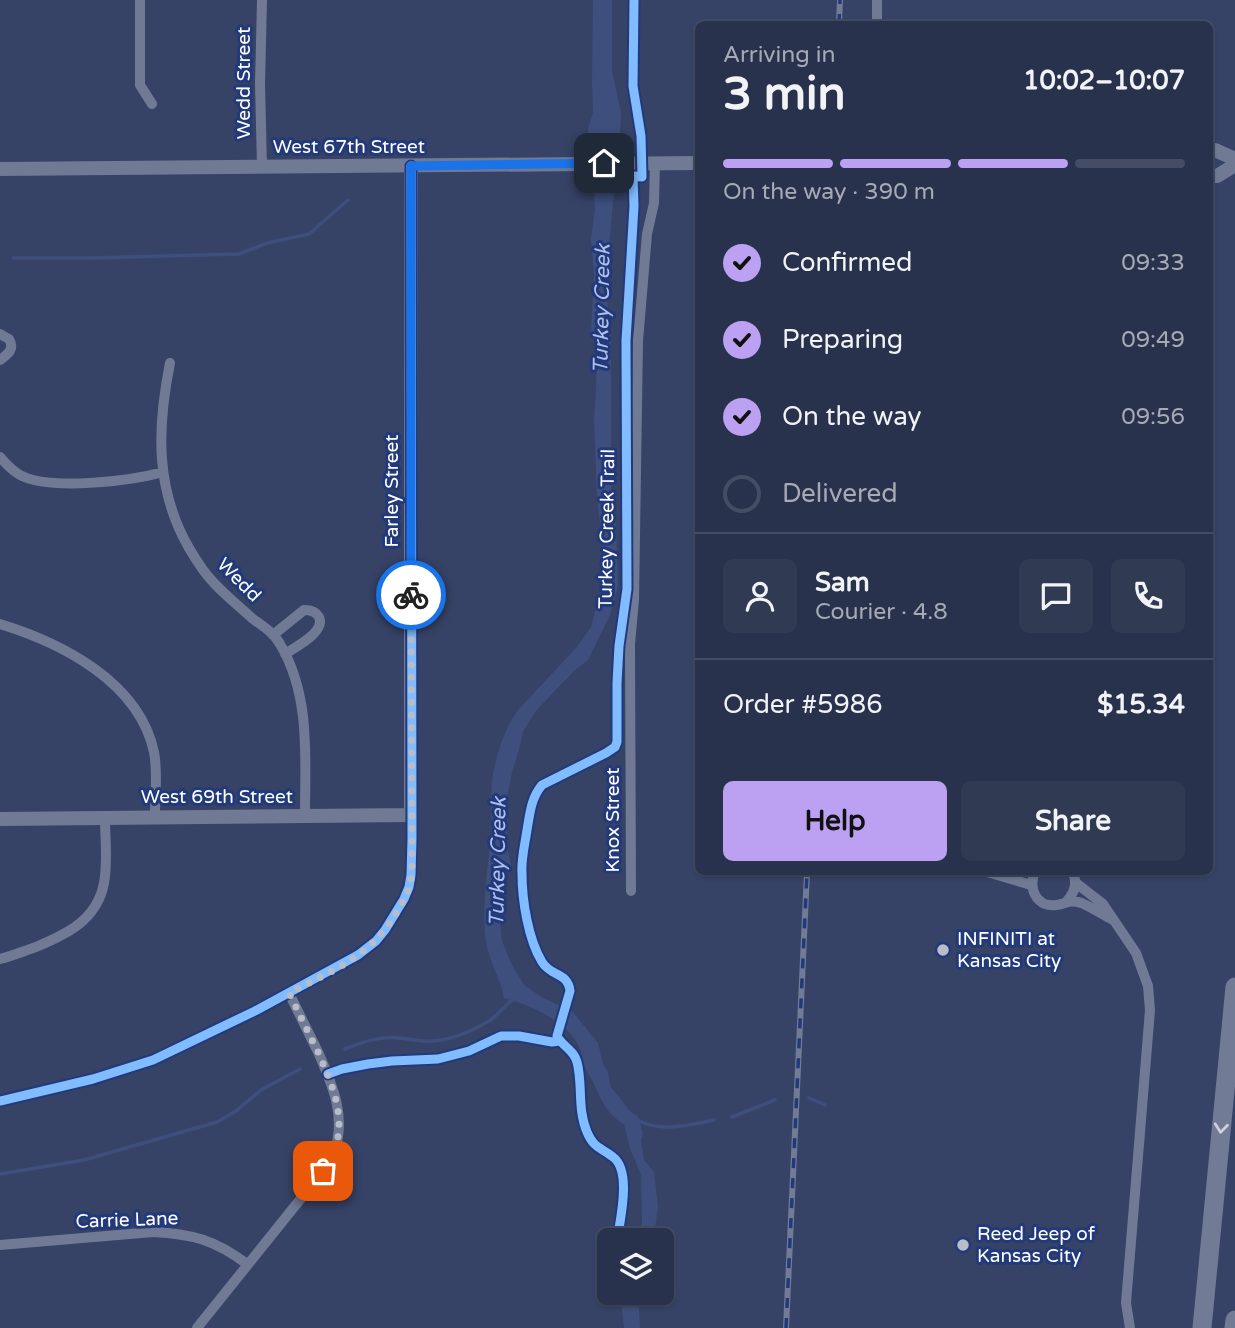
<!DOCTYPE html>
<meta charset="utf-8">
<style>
:root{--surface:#28324c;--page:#303a53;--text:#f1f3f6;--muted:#a5aab5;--line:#444d64;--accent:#bca0f2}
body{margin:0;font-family:"Varela Round",sans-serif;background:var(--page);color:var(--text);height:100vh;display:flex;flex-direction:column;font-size:26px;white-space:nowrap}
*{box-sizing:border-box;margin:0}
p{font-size:23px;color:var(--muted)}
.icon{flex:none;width:38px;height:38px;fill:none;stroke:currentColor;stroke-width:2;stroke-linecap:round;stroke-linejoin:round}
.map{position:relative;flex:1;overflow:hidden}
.panel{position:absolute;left:695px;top:21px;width:518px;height:854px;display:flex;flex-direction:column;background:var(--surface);border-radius:10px;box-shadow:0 2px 5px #0004,0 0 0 2px var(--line)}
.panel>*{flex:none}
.tools{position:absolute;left:597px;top:1228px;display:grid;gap:14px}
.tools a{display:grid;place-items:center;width:77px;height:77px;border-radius:10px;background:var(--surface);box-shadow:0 2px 5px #0004,0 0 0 2px var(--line);font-size:35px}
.pin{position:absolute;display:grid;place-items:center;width:60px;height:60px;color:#fff;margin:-30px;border-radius:14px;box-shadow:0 4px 10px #0006}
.courier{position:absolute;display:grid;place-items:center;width:70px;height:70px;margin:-35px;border:5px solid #1a73e8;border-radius:50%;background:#fff;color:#222;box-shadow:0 2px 9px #0007}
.head em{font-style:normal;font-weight:800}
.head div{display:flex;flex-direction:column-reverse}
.head{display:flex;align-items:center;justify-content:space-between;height:119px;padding:0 28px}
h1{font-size:46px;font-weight:800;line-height:52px}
.bar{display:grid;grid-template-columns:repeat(4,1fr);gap:10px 7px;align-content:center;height:84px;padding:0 28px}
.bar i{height:9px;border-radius:5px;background:var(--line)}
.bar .on{background:var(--accent)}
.bar p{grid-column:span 4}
.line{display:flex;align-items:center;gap:18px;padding:0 28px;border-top:2px solid var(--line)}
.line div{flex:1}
.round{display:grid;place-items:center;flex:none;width:74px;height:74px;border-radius:10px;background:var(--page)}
ol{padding:0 28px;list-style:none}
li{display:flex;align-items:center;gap:21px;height:77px}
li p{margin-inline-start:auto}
li .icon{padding:7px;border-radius:50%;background:var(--accent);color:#111;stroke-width:4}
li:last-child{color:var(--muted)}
li i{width:38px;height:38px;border:4px solid var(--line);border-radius:50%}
.action{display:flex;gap:14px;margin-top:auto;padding:14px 28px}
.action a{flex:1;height:80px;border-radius:10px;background:var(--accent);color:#111;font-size:28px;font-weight:800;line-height:80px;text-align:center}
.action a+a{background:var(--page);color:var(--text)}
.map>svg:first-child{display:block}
.water{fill:#3e4f7e}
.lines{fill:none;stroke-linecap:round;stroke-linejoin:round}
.stream{stroke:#3e4f7e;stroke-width:3.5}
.minor{stroke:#707a95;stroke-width:10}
.tertiary{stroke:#707a95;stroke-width:14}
.motorway{stroke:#727b95;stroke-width:19}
.rail-casing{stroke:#727b95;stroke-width:6}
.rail{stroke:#22397a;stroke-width:3.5;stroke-dasharray:10;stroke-linecap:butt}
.cycleway-casing{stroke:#22397a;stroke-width:13}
.cycleway{stroke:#80bcff;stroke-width:9}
.oneway{stroke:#ced1da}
.done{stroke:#b9bdc9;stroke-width:7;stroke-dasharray:0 12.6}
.route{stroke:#1a73e8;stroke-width:9}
.poi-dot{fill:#b9bdc9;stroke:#22397a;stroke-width:2.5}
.labels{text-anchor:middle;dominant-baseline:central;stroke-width:6;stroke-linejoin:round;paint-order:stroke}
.street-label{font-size:19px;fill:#fff;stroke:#22397a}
.poi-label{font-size:19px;fill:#fff;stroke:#22397a;text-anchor:start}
.water-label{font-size:21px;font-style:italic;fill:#afc0ed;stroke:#22397a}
</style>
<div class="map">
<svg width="1235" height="1328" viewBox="0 0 1235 1328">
<rect width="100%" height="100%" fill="#364366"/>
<path class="water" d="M593,0H612V71L621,112L618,179L613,200L606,287L611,338V504L616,526L618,586L610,615L588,660L575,670L548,698L535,712L523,732L518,753L512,772L507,799L508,821L507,847L511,865L503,881L505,896L500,919L502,941L512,965L524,985L543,998L572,1011L598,1043L603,1063L608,1072L610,1086L629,1110L638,1117L643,1133L641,1141L644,1160L654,1172L658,1208L653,1241H638L642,1223L641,1175L630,1148L624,1124C607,1115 601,1099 593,1082C590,1076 585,1069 583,1063C582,1059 583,1056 581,1052C573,1024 530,1004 504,998C501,979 489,962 486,942C481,906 488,869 491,834C493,816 490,797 492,780C496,756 504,728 519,709L576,648L591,627L601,588L603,548L597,497L594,419L596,390L597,344L591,330L594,275L591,238L595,210L594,189L590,180L588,129L593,112L592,82Z
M620,1293H638L640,1328H624Z"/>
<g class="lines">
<path class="stream" d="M13,258H90L239,254L267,243L309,234L348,200
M345,1049C363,1042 379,1036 399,1038C409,1039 421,1042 432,1041C451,1040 472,1031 489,1021C498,1015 505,1005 514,999
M809,1098L825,1105
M732,1117L775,1100
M637,1120C662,1133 688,1125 714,1120
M0,1174L84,1160L217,1122L236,1111L261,1090L300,1069"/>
<path class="minor" d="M140,0V85L152,104
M877,0V24
M262,167L260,84L262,0
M0,334L9,339C15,349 8,354 0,360
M170,363C157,428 155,489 189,548C196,560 204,573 214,583C226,596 240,607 253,619C263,626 274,633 280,644C311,696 305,758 305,816
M0,457C5,463 13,471 20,475C49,491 131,481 163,472
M0,624C62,643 139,682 154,752C158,772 155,796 155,816
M273,635L304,610C310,610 316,611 319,617C326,632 295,647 285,654
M987,872L1031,885
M1035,872C1028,888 1036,908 1057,905C1066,904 1067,900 1078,902C1087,904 1103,915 1113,920
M1076,883L1103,904L1136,953L1148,986L1150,1010L1126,1303L1130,1328
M631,891L630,644L634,600L638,341L647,234L654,203L655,163
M1067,901C1075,892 1078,882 1072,872
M0,959C12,956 24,951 36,947C67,934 97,920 104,883C108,862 105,839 105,818
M0,1101L93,1079L153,1060L255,1011L358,955L376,941L385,930L398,910L409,887L411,875V815
M0,1245L153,1232C193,1234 215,1240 247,1264
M197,1328L323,1171C327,1165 332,1158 334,1152C347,1117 332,1084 318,1052C308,1032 299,1013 289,993"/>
<path class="tertiary" d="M1209,151L1215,150L1235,159
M0,169L698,163
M1209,176H1217L1235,165
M0,819L411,815V166"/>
<path class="motorway" d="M1202,1328L1235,987
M1234,1328L1235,1320"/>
<defs>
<path id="rail" d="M839,24L840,0
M786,1328L807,872"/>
</defs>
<use href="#rail" class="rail-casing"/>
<use href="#rail" class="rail"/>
<defs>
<path id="cycleway" d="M328,1074L342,1069L368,1064L392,1061L438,1059L469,1051L501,1036H519L552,1042L560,1041
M0,1101L93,1079L153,1060L255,1011L358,955L376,941L385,930L404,899L409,887L411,875L412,839L411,166
M617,1241C620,1220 632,1171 613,1157C601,1147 594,1149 587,1132C577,1109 583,1084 577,1062C574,1050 562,1046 557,1036L570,991C568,972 551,977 542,962C528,939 522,900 522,873C521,859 525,844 527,830C530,813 531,798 542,785L606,753L615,747L617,742V683L619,646L627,589L626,341L634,206L633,179L634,176L642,177L641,136L633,86L634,0"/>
</defs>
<use href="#cycleway" class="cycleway-casing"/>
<use href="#cycleway" class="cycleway"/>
</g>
<defs><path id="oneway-chevron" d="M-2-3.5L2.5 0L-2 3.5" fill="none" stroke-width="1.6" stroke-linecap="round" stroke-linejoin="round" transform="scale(1.75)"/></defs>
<use class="oneway" href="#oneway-chevron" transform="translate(1221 1128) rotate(96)"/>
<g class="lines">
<path class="done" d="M323,1171C327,1165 332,1158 334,1152C347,1117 332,1084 318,1052C308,1032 299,1013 289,993C334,970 374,955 399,908C403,902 407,895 409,888C414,873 411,855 412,839L411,595"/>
<path class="route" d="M411,595V166L604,163"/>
</g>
<g class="poi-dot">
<circle cx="943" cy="950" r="7"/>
<circle cx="963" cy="1245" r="7"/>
</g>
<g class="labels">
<g class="street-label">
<text transform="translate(244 83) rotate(-90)">Wedd Street</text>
<text x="349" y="147">West 67th Street</text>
<text transform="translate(392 491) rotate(-90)">Farley Street</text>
<text transform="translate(607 529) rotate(-89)">Turkey Creek Trail</text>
<text transform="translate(239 580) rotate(45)">Wedd</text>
<text x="217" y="797">West 69th Street</text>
<text transform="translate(613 820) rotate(-90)">Knox Street</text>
<text transform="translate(127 1220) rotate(-2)">Carrie Lane</text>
</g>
<g class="poi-label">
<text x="957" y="939">INFINITI at<tspan x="957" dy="22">Kansas City</tspan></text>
<text x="977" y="1234">Reed Jeep of<tspan x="977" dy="22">Kansas City</tspan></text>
</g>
<g class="water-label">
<text transform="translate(602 309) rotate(-89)">Turkey Creek</text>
<text transform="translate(498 862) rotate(-89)">Turkey Creek</text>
</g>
</g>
</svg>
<div class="tools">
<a><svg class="icon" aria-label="layers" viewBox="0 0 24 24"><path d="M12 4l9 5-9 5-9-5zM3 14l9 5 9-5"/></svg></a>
</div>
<div class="pin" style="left:323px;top:1171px;background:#ea580c"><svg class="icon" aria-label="bag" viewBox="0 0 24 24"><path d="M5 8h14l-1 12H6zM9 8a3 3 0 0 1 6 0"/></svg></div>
<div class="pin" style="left:604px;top:163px;background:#1f2937"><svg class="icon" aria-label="home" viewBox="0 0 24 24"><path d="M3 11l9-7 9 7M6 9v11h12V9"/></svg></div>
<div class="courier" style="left:411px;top:595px"><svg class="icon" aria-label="bike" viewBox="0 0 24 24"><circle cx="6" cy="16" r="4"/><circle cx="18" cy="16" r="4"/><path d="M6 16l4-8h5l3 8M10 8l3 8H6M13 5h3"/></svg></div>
<section class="panel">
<div class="head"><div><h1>3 min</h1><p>Arriving in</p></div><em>10:02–10:07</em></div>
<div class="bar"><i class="on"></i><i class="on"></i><i class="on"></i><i></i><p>On the way · 390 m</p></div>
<ol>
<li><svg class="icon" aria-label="check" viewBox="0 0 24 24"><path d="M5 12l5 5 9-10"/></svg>Confirmed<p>09:33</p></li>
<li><svg class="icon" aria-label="check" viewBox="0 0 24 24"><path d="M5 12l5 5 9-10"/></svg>Preparing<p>09:49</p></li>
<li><svg class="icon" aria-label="check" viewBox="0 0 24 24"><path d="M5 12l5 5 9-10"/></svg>On the way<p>09:56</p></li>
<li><i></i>Delivered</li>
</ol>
<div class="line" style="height:126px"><a class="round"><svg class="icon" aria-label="person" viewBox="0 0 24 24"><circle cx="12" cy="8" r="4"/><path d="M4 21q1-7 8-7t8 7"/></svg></a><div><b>Sam</b><p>Courier · 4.8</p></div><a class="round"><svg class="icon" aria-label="chat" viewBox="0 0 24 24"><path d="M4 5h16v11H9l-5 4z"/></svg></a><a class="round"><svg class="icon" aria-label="phone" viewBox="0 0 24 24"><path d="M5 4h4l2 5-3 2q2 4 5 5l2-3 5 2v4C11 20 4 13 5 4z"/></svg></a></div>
<div class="line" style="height:91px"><div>Order #5986</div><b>$15.34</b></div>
<div class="action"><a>Help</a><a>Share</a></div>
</section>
</div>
